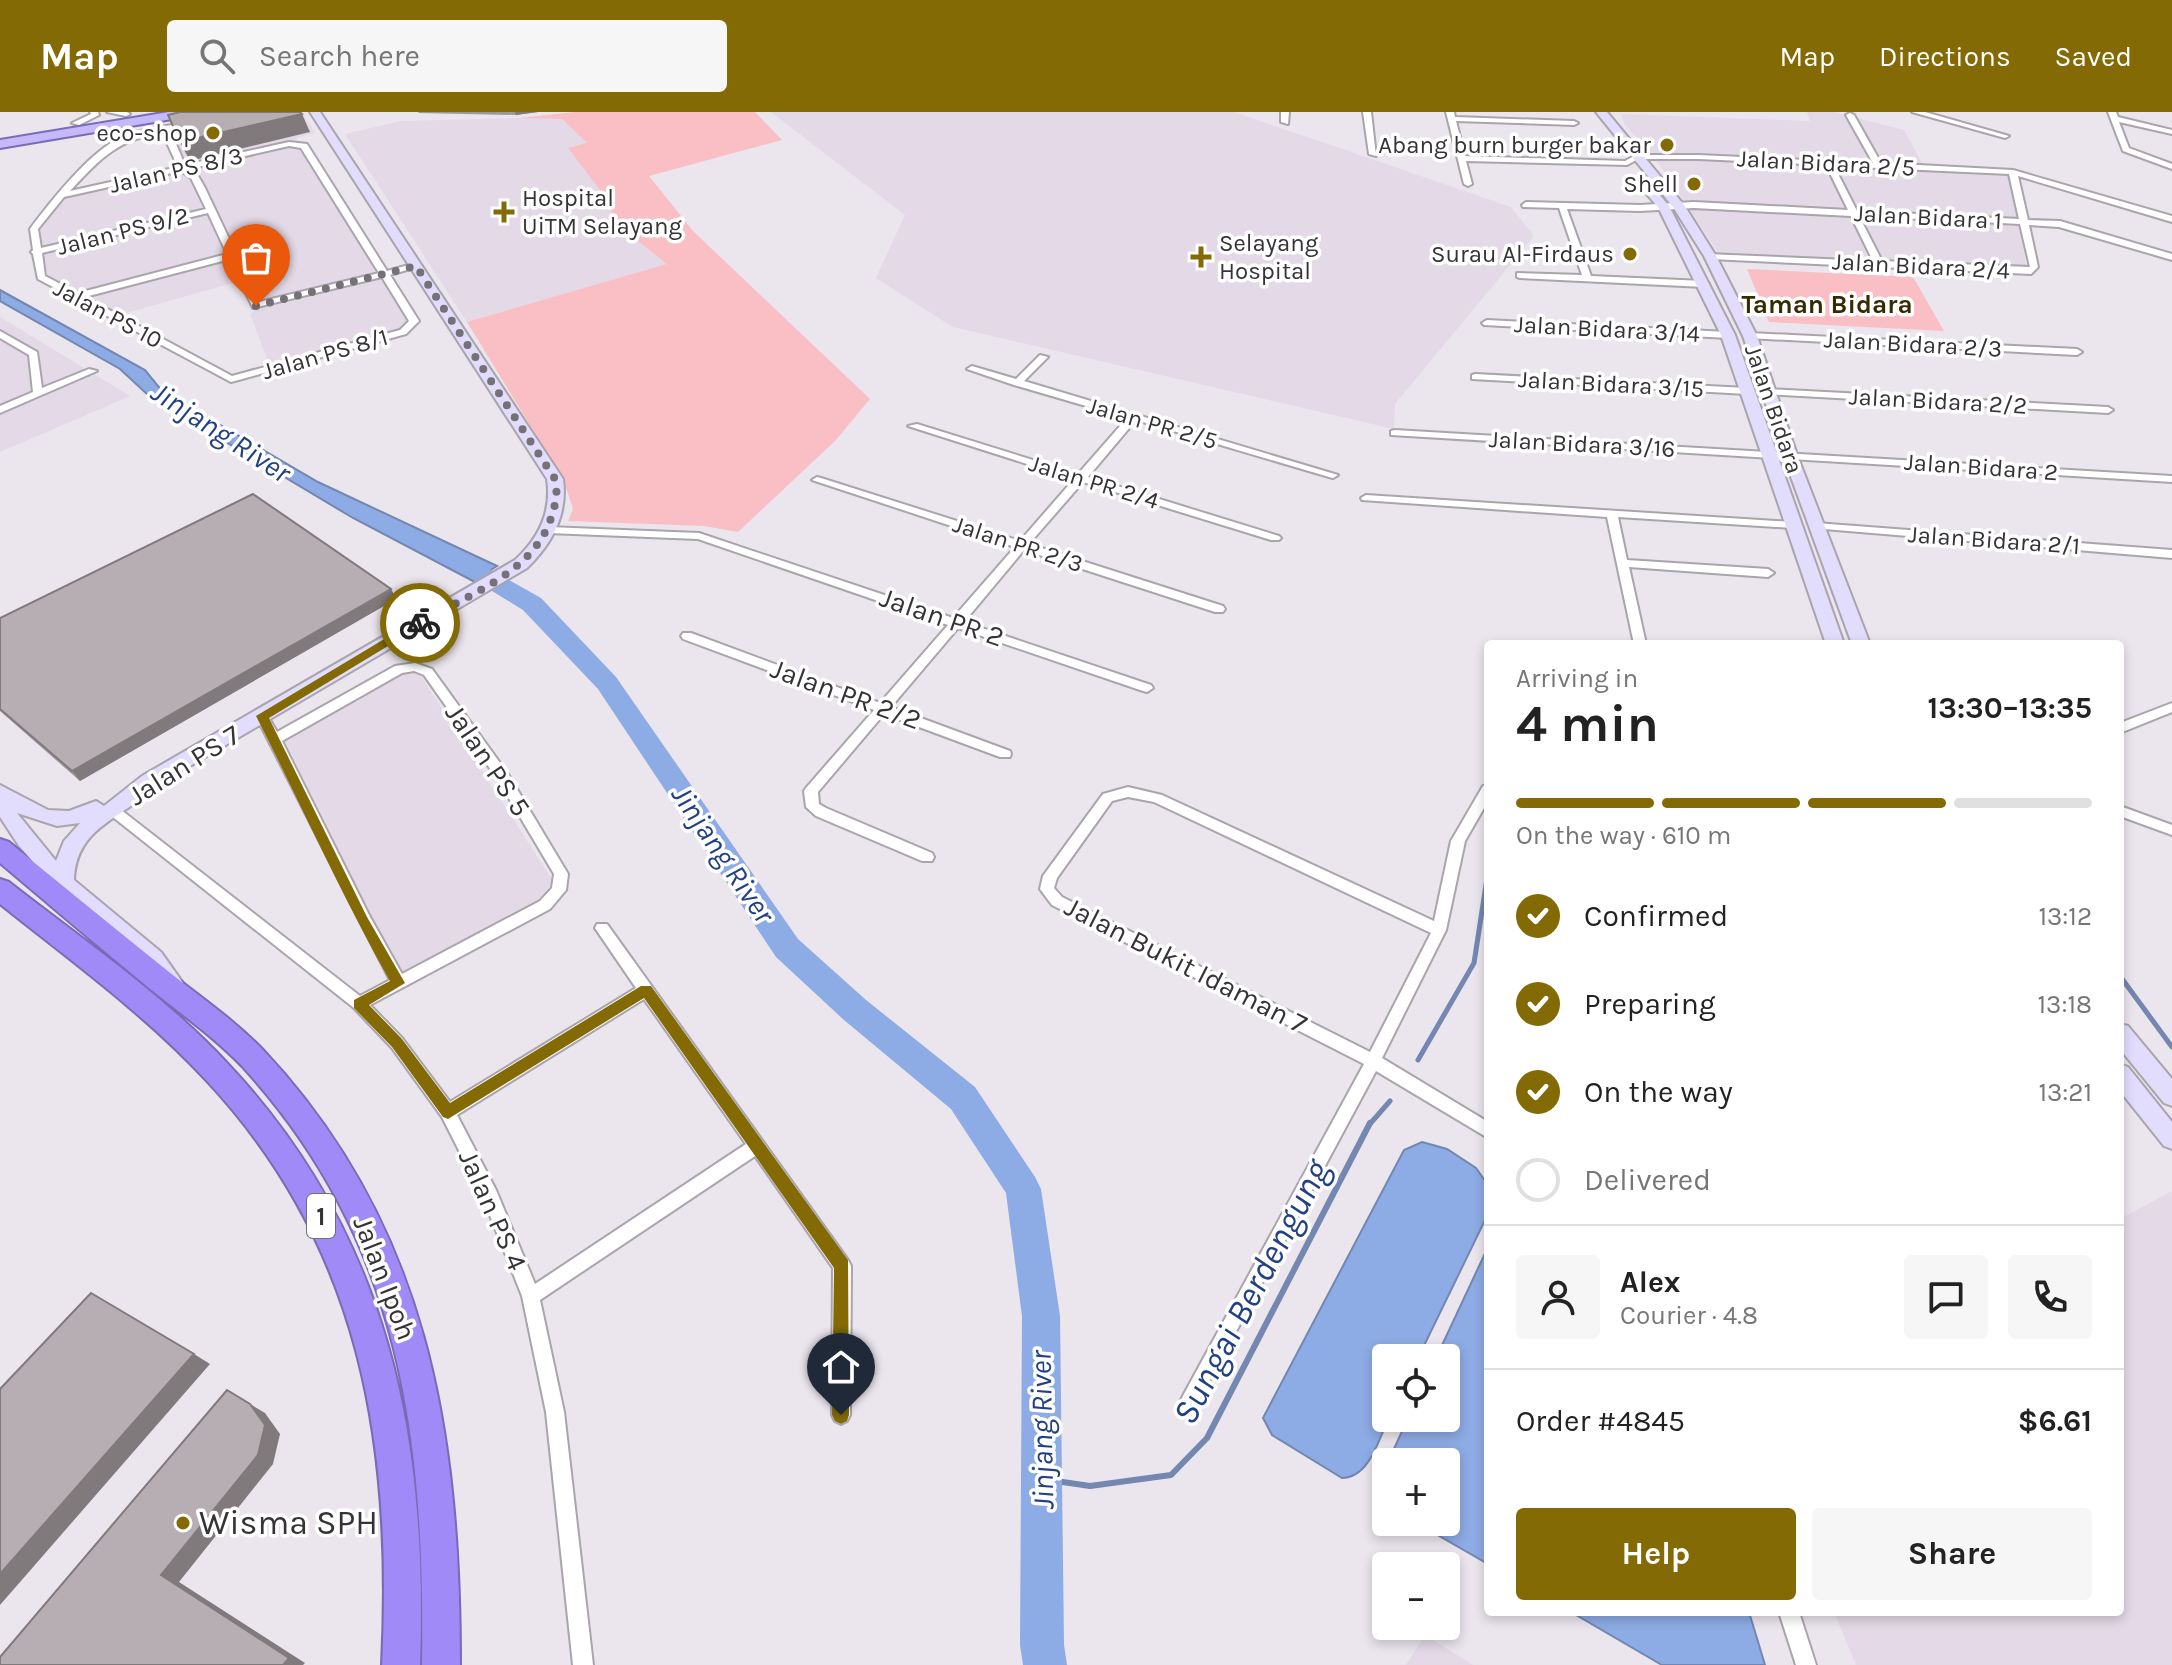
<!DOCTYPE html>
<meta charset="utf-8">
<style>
:root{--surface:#fff;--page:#f6f6f6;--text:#222;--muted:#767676;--line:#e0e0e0;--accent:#836a04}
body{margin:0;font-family:Karla,sans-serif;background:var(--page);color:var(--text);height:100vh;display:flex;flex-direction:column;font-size:30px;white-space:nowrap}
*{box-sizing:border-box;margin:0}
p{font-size:26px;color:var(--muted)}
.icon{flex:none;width:44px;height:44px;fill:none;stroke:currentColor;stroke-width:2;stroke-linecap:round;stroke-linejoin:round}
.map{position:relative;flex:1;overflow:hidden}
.details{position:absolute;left:1484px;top:528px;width:640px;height:976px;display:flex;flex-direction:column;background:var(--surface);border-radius:8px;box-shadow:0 4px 12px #0003}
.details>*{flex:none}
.buttons{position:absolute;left:1372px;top:1232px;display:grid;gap:16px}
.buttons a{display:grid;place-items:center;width:88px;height:88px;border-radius:8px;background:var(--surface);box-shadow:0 4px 12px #0003;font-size:40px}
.pin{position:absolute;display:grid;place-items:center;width:68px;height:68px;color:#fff;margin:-82px -34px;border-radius:50% 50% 50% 0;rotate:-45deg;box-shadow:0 0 8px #0007}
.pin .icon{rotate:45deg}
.courier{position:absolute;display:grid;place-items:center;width:80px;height:80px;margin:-40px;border:6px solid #836a04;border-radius:50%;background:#fff;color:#222;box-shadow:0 2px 10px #0007}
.overview em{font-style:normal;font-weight:700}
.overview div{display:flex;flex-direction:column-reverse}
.overview{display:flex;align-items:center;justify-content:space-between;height:136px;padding:0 32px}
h1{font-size:52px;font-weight:700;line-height:60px}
.bar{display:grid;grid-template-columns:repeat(4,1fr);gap:12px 8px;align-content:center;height:96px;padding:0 32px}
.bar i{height:10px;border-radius:6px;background:var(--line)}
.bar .active{background:var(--accent)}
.bar p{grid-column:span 4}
.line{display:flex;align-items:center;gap:20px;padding:0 32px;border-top:2px solid var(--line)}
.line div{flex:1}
.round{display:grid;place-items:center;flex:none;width:84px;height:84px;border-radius:8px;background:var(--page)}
ol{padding:0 32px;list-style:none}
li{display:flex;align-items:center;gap:24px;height:88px}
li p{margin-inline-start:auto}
li .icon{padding:8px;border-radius:50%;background:var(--accent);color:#fff;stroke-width:4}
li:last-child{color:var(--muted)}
li i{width:44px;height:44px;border:4px solid var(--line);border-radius:50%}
.cta{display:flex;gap:16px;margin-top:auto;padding:16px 32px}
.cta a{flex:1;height:92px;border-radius:8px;background:var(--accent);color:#fff;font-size:32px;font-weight:700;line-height:92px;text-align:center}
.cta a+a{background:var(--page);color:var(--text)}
header{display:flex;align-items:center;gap:48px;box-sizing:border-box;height:112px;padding:0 40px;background:var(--accent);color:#fff}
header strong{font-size:38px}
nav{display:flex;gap:44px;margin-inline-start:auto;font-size:28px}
.search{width:560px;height:72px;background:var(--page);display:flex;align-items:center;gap:20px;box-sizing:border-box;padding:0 28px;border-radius:8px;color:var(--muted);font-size:30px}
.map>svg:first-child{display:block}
.built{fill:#e3d9e7}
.green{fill:#f9bfc5}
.water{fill:#8dabe4;stroke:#7387b0;stroke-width:2}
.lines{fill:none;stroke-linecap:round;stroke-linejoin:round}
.stream-far1{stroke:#7387b0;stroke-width:5}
.stream{stroke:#7387b0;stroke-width:6}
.river{fill:#8dabe4;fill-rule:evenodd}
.street-casing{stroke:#aaa4ac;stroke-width:4}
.secondary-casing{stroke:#aaa4ac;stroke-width:4}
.primary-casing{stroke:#7a6cb4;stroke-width:4}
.highway-casing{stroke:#7a6cb4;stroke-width:4}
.street{fill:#fff;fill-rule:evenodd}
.secondary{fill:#e2dcfd;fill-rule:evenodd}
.primary{fill:#c5b9fb;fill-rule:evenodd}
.highway{fill:#9f8af8;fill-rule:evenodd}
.wall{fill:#9d969a}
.shaded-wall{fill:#807a7d}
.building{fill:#b7aeb3;stroke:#807a7d;stroke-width:2}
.route{fill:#836a04}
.done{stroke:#757176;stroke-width:8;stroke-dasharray:0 14.4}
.poi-dot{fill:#836a04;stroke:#fff;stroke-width:3}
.labels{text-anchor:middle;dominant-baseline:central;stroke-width:7;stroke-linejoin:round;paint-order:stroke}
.far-poi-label{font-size:24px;fill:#353336;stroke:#fff;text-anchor:end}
.far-street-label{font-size:24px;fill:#353336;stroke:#fff}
.far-neighbourhood-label{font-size:26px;font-weight:bold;fill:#362a00;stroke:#fff}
.shield{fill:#fff;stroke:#727072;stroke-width:2}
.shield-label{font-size:26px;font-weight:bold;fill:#353336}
.street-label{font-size:28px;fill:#353336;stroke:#fff}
.water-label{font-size:30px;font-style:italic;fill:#224185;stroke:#fff}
.near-poi-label{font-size:34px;fill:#353336;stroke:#fff;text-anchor:start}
.near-water-label{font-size:36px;font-style:italic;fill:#224185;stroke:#fff}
</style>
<header>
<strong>Map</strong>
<div class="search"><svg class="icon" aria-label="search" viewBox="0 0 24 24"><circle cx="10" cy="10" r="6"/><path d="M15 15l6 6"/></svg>Search here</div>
<nav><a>Map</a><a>Directions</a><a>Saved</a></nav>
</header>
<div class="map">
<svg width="2172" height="1553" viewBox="0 0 2172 1553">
<rect width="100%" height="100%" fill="#ebe5ed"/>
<path class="built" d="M261,0H302L315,21L296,26L410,210L400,219L270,254L250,202L260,195L247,167L119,203L48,167L38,117L66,84L188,58L169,18Z
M771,0H1234L1511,95L1534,124L1395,292L1394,317L953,215L876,166L905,103Z
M1807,0H1833L1904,18L1925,57L2009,62L2027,157L1719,142L1655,46L1625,13L1621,2L1810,9Z
M519,6L562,7L588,32L569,37L609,90L614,110L668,152L467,210L345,22L402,9Z
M0,205L130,284L0,340Z
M412,560L421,564L553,769L540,791L404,861L371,803L285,629L401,562Z
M2172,1079V1553H1856L1834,1500H2120V1107Z
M1425,1523L1473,1553H1406Z"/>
<path class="green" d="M575,0H755L782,28L649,64L693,119L870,287L835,329L738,420L704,414L568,409L573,397L564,369L467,210L667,152L614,110L609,90L568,36L587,31L562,7L519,6Z
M1747,157L1913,165L1944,219L1769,210Z"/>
<path class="water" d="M0,178L145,258L162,279L318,370L497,454L473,469L353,406L149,284L120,257L0,189Z
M1422,1030L1447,1037L1476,1056L1488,1073V1102L1418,1246H1386V1306H1389C1378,1328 1370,1365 1342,1366L1272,1323L1263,1306L1404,1038Z
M1488,1135V1452L1415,1410H1446V1350H1388L1408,1306H1446V1246H1436Z
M1571,1500H1749L1765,1553H1662Z"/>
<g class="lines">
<path class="stream-far1" d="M2120,864L2172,935
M1418,948L1474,851L1488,760
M1369,1013L1390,989"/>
<path class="stream" d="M1042,1367L1090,1374L1171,1363L1207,1326L1370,1011"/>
<path class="river" d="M447,433L541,486L616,565L798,827L866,888L975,975L1035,1065L1041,1077L1060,1204L1064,1533L1067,1553H1023L1020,1533L1022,1204L1006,1081L951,997L844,908L776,845L598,577L523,498L438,446L435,441L438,436Z"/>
<defs>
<path id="street" d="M90,0H98L99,3L79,13L72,11L91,2Z
M107,0H127L130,2L126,4Z
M1281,0H1289L1288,12L1281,10Z
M1363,0H1371L1376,44L1369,42Z
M1446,0H1454L1455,5L1574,9L1578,11L1574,13L1456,9L1465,44L1625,49L1636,43H1698L1873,51L1846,3L1850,1L1854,3L1881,51L2013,58L2172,104V110L2018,64L2028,108L2060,109L2172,142V148L2059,115L2029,113L2038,155L2031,162L1710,147L1707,146V142L1873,149L1851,104L1694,96L1640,99L1567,97L1591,164L1704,169L1709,172L1704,175L1520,166L1517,165V161L1582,163L1559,96L1523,95L1522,93L1526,90L1640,93L1694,90L1848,98L1826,53L1698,47H1638L1627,53L1466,49L1472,72L1468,74L1464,72ZM1834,54L2009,62L2019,107L1857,99ZM1859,104L2020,112L2030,155L1882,149Z
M1912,0H1925L2009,24L2005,26Z
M2108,0H2116L2118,5L2172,18V22L2119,10L2129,36L2172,52V57L2123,39Z
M192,10L196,12L195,14L170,18L185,53L289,30L307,32L387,159L416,151L420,154L390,163L419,209L406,222L231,270L38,167L33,142L31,140L33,138L30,117C49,91 89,41 118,27C140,16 168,14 192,10ZM162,20L178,55L70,79C101,46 117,28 162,20ZM289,34L301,36L379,161L259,190L205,76L197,62L189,57ZM181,59L191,66L206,97L41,136L38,117L64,85ZM208,101L227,142L78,181L45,164L42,141ZM230,147L253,196L382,165L409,209L400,218L232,264L85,185Z
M1487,208L1728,220L1733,223L1728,226L1484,213L1482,211Z
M0,219L37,240L42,276L89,257L97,259L0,301V294L33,280L29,243L0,226Z
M1750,221L2077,237L2082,240L2077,243L1747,226V222Z
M1040,243L1048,245L1024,269L1338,363L1333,366L1329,365L1136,308L1088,365L1279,424L1281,426L1279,428H1271L1083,370L1029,432L1223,494L1225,497L1223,500H1215L1024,438L964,510L1151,573L1153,576L1147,580L1143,579L958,516L891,595L1010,639L1011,642L1010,645H1000L884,602L818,680L819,692L826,696L932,741L934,745L932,749H922L816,704L806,695L804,679L806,676L874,598L683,527L681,524L683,521H691L880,591L948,513L698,427L548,421L542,418L548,415L699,421L953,506L1015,435L812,368L817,365L821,366L1020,429L1074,367L908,314L917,312L1078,362L1127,306L1014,273L967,257L972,254L1016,267Z
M1475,262L1747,276L1752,279L1747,282L1472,267V263Z
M1768,277L2108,295L2113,298L2108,301L1764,282V278Z
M1395,318L2172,364V370L1391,323V319Z
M1366,383L1792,410L1798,413L1792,416L1618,405L1627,448L1768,457L1774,461L1768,465L1629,455L1646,532H1634L1607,405L1362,388L1361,386Z
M1816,411L2172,438V446L1812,416V412Z
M415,551L432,557L508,662L568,762L566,778L550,797L370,893L402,926L450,990L636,876L595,816L597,812H607L848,1148L851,1154L850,1303L847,1309L841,1312L835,1309L832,1303L833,1156L755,1044L540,1188L564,1300L593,1553H573L546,1300L522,1184L483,1086L442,1005L392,936L354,896L104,698L111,693L116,694L360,884L390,868L256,604L262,600L266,601L277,620L395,554ZM414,559L424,563L498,668L554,762L552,776L540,789L402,862L369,803L282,629L402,561ZM644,887L746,1032L535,1172L496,1078L457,1003Z
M2172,591V600L2120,621V611Z
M1488,672V689L1465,729L1446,818L1382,946L1488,1010V1026L1376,959L1196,1294L1190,1297L1184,1294L1181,1288L1184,1282L1364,952L1052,793L1040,777L1043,764L1103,682L1128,675L1162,683L1434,809L1451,729L1483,674ZM1128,685L1154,690L1431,821L1370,940L1062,785L1054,776L1057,766L1112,689Z
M2120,694L2172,713V723L2120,704Z
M1779,1500H1799L1816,1553H1796Z"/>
<path id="secondary" d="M310,0H320L563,367C568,402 552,432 527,456L156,674C123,707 76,714 74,768L161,840L183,871L179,877L172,880L165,877L147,852L57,777L19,734L0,705V673L48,698L69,699L96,689L104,694L142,664L515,448C539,426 552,400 547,367ZM17,701L57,714L80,711L64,729L56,749Z
M1596,0H1607L1684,93L1716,144L1757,224L1797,343L1870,532H1852L1783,343L1743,224L1704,144L1673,95Z
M1645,75H1653L1669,94L1735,223L1844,532H1826L1721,223L1658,95L1643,78Z
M2120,912L2128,914L2172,967V994L2164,991L2120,937Z
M2120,952L2128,955L2172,1010V1037L2164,1034L2120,979Z"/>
<path id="primary" d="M169,0H196L190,4L0,36V28Z"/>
<path id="highway" d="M0,727L9,730C62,773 115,817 169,860C200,885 234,908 262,937C428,1113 460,1320 460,1553H422C425,1325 402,1129 242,954C214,925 180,901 149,876C99,835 50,793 0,751Z
M0,767L9,770C83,828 164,883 228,952C389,1124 428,1325 420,1553H382C393,1334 362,1135 207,969C145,902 70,848 0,792Z"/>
</defs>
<use href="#street" class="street-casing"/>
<use href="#secondary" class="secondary-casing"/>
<use href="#primary" class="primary-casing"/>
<use href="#highway" class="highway-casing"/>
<use href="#street" class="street"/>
<use href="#secondary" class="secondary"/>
<use href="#primary" class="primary"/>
<use href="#highway" class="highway"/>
</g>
<path class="wall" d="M418,0H538L516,3L419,1Z
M391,477L396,487L80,669L0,599V506Z"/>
<path class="shaded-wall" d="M515,0H538L516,3Z
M302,2L310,20L190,49L180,30Z
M391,477L396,487L80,669L72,659Z
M194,1242L210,1252L0,1493V1462Z
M250,1292L265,1301L280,1322L273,1352L179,1470L305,1551L303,1553H283L161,1463Z"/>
<path class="building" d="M180,0H300L302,2L180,30L168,3Z
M253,382L391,477L72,659L0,597V506Z
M91,1181L194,1242L0,1462V1277Z
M227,1278L250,1292L265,1313L258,1343L161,1463L289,1546L283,1553H0V1545Z"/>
<path class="route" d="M416,508L426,511L269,606L367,805L405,871L369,893L402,927L450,991L641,874H651L848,1148L849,1303L847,1309L841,1312L835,1309L832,1303L834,1156L644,886L448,1007L443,1005L392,935L354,896V888L390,869C341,783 301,692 256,604Z"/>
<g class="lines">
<path class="done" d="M256,194L416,154L555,367C558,380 556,390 552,403C535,461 468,482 420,511"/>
</g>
<g class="poi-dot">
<circle cx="213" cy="21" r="8"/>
<circle cx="1667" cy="33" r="8"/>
<circle cx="1694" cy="72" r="8"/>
<path d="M500 88h8v8h8v8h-8v8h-8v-8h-8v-8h8z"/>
<circle cx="1630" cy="142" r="8"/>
<path d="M1197 133h8v8h8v8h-8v8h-8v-8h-8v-8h8z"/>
<circle cx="183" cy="1411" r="8"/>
</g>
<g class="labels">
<g class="far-poi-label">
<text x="197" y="21">eco-shop</text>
<text x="1651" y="33">Abang burn burger bakar</text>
<text x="1678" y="72">Shell</text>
<text x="522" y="86" text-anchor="start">Hospital<tspan x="522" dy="28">UiTM Selayang</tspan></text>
<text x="1219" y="131" text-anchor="start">Selayang<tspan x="1219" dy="28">Hospital</tspan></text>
<text x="1614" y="142">Surau Al-Firdaus</text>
</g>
<g class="far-street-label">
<text transform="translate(1826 51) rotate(3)">Jalan Bidara 2/5</text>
<text transform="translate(176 58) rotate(-13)">Jalan PS 8/3</text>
<text transform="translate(1928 105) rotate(3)">Jalan Bidara 1</text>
<text transform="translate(123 119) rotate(-14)">Jalan PS 9/2</text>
<text transform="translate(1921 154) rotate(3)">Jalan Bidara 2/4</text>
<text transform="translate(108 202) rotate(28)">Jalan PS 10</text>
<text transform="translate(1607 217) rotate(3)">Jalan Bidara 3/14</text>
<text transform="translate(1913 232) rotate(3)">Jalan Bidara 2/3</text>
<text transform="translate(325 242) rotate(-16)">Jalan PS 8/1</text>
<text transform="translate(1611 272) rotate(3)">Jalan Bidara 3/15</text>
<text transform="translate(1938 289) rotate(3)">Jalan Bidara 2/2</text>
<text transform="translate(1774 297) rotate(71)">Jalan Bidara</text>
<text transform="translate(1152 311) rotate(16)">Jalan PR 2/5</text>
<text transform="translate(1582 332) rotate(3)">Jalan Bidara 3/16</text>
<text transform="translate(1981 355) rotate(4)">Jalan Bidara 2</text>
<text transform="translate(1094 370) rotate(17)">Jalan PR 2/4</text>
<text transform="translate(1994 428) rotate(4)">Jalan Bidara 2/1</text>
<text transform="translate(1018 432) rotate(18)">Jalan PR 2/3</text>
</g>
<g class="far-neighbourhood-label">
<text x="1827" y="192">Taman Bidara</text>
</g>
<rect class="shield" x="307" y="1082" width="28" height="44" rx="6"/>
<g class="shield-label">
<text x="321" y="1104">1</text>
</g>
<g class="street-label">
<text transform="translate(942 505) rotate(19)">Jalan PR 2</text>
<text transform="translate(846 582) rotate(20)">Jalan PR 2/2</text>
<text transform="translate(488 648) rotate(56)">Jalan PS 5</text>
<text transform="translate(184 653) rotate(-32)">Jalan PS 7</text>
<text transform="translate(1186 853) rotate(27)">Jalan Bukit Idaman 7</text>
<text transform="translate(493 1098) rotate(66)">Jalan PS 4</text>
<text transform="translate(385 1166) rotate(69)">Jalan Ipoh</text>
</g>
<g class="water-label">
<text transform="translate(221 320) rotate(33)">Jinjang River</text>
<text transform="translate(723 742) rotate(56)">Jinjang River</text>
<text transform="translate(1042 1318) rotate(-91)">Jinjang River</text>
</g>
<g class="near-poi-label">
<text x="199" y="1411">Wisma SPH</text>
</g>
<g class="near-water-label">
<text transform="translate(1251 1180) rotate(-62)">Sungai Berdengung</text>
</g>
</g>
</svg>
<div class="buttons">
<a><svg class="icon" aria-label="locate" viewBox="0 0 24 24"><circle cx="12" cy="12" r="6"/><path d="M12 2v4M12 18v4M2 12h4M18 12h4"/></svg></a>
<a>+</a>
<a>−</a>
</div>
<div class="pin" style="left:256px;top:194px;background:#ea580c"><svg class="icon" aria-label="bag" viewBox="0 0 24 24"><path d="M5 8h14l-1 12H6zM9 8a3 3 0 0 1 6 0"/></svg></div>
<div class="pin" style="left:841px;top:1303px;background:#1f2937"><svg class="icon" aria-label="home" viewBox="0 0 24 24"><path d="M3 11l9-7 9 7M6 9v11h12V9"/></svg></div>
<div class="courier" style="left:420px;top:511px"><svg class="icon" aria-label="bike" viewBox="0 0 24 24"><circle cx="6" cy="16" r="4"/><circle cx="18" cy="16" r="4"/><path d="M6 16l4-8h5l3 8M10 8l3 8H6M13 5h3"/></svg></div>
<section class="details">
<div class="overview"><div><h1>4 min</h1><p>Arriving in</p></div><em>13:30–13:35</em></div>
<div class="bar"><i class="active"></i><i class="active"></i><i class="active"></i><i></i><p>On the way · 610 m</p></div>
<ol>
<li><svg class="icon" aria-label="check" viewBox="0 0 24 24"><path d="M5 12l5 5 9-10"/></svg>Confirmed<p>13:12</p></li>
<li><svg class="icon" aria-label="check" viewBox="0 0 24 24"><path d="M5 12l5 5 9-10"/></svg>Preparing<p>13:18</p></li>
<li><svg class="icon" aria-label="check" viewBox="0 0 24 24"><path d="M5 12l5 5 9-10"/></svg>On the way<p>13:21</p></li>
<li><i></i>Delivered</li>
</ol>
<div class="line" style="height:144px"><a class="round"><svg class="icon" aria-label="person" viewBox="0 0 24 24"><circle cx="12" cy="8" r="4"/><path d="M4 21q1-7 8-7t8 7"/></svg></a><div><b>Alex</b><p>Courier · 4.8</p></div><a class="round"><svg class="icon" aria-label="chat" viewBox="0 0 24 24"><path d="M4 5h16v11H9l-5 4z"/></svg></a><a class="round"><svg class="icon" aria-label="phone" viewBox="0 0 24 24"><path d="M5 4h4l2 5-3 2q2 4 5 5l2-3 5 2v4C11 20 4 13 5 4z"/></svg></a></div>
<div class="line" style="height:104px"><div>Order #4845</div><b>$6.61</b></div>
<div class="cta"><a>Help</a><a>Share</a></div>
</section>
</div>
